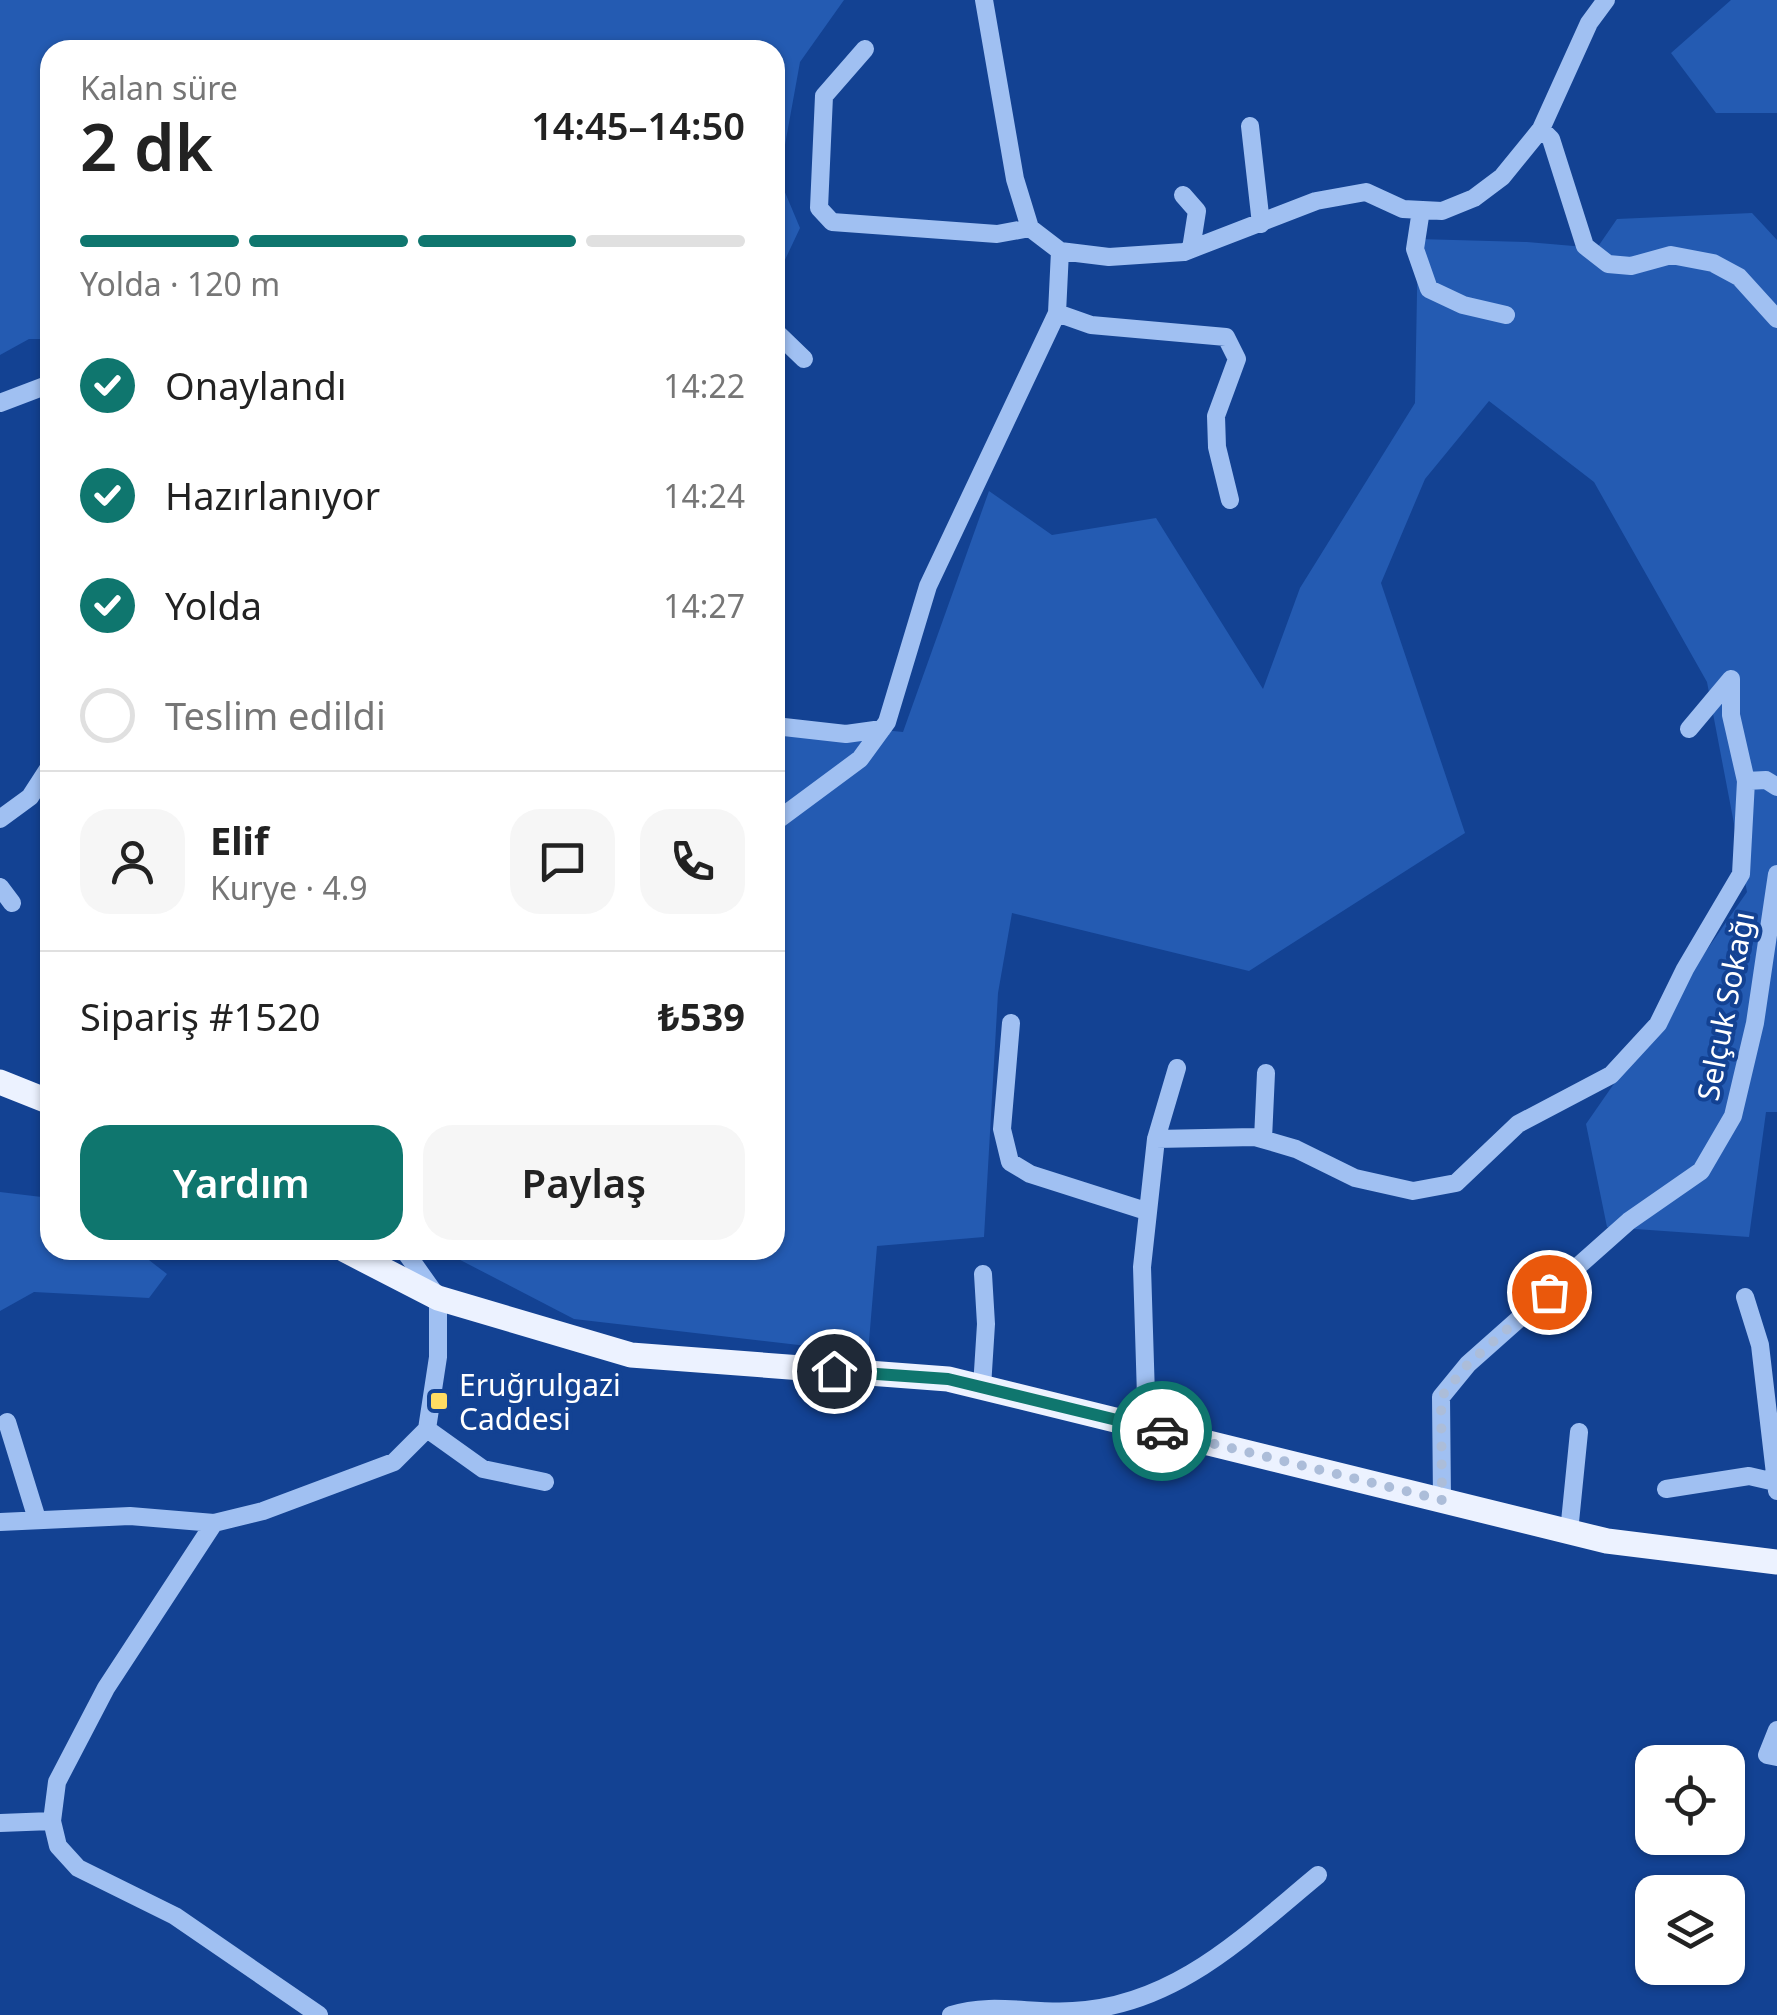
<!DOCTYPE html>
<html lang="tr">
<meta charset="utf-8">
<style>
:root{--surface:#fff;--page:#f6f6f6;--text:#222;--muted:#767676;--line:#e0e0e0;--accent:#0f766e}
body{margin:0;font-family:"Noto Sans",sans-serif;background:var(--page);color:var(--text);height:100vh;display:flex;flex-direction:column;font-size:38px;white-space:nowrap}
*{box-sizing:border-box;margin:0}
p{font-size:32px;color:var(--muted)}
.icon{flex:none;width:55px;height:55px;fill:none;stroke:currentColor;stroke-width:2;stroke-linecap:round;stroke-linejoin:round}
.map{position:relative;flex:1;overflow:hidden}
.side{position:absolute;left:40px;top:40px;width:745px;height:1220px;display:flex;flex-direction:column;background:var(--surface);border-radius:30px;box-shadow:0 2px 8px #0004}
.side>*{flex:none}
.fabs{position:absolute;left:1635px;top:1745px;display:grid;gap:20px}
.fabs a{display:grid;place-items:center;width:110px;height:110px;border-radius:20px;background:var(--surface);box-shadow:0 2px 8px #0004;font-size:50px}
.pin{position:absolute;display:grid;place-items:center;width:85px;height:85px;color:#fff;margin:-42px;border:5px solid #fff;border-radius:50%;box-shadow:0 2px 10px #0007}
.courier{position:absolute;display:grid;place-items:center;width:100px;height:100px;margin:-50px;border:8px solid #0f766e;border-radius:50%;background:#fff;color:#222;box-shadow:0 2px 12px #0007}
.headline em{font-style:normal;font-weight:600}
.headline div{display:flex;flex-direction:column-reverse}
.headline{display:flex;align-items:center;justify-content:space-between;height:170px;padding:0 40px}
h1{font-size:65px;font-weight:600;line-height:75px}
.bar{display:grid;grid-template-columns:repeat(4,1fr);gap:15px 10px;align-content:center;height:120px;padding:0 40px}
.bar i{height:12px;border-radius:8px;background:var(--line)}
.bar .active{background:var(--accent)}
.bar p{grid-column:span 4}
.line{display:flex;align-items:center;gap:25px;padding:0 40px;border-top:2px solid var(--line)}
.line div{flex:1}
.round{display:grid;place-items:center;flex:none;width:105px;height:105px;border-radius:30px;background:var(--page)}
ol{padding:0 40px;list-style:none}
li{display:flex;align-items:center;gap:30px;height:110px}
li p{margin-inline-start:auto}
li .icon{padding:10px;border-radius:50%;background:var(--accent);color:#fff;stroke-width:4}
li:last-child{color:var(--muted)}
li i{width:55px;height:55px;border:5px solid var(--line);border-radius:50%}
.action{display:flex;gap:20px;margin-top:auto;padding:20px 40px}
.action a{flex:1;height:115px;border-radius:30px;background:var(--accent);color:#fff;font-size:40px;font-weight:600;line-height:115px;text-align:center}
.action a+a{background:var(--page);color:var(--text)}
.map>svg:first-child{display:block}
.green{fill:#245bb2}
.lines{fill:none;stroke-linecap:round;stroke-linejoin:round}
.minor{stroke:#a0c0f2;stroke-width:18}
.major{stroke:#ecf2ff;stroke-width:25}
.done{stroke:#acbdd9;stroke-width:10;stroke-dasharray:0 18}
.route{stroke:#0f766e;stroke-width:12}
.poi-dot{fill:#ffdc62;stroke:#134293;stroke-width:4}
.labels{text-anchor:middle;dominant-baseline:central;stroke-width:8;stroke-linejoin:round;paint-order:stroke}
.street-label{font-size:30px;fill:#fff;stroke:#134293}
.poi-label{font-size:30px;fill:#fff;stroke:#134293;text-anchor:start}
</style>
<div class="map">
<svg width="1777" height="2015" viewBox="0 0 1777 2015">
<rect width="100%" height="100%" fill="#134293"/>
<path class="green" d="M0,0H844L800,62L779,178L800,228L775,281V50H50V339H29L0,355Z
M1731,0H1777V113H1716L1671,53Z
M1752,213L1777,240V1112H1766L1749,1237L1607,1227L1586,1124L1747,892L1707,682L1594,482L1489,401L1425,479L1381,583L1465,833L1249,971L1012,913L998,993L984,1237L877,1246L868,1353L574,1319L441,1250H775V719L903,732L989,491L1052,535L1156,518L1263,689L1300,588L1415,403L1418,239L1527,242L1597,248L1617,219Z
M0,1192L50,1198V1250H136L167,1274L149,1298L34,1292L0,1311Z"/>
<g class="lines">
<path class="minor" d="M984,0L1015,179L1030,228L1060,251L1109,257L1184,252L1316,201L1366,192L1403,209L1442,211L1474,198L1502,177L1541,129L1589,23L1606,0
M865,49L824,96L819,208L832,222L997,234L1030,228
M1250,126L1261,224
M1541,129L1551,139L1585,246L1608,264L1631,266L1671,255L1713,263L1739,277L1777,319
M1183,195L1197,211L1191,249
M1421,210L1415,249L1429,289L1463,305L1506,315
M1057,313L1091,325L1226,337L1237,359L1216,416L1217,447L1230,500
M775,331L804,359
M0,403L50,384
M775,726L846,734L882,729
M1689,729L1731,679V715L1746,781
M0,819L30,797L50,766
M775,822L860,759L887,722L928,586L1057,313L1060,251
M0,887L12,903
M1011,1023L1002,1129L1010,1162L1030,1174L1146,1211
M1156,1139L1255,1137L1296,1149L1355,1178L1413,1191L1456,1183L1518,1124L1611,1075L1658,1024L1685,969L1741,874L1746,781L1766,780L1777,787
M1263,1139L1266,1073
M1745,1297L1760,1345L1777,1491
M982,1387L986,1324L983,1274
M7,1422L37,1519
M1147,1428L1142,1267L1156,1139L1177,1068
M427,1429L483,1469L545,1482
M1666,1489L1749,1476L1775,1482
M1442,1500L1441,1397L1468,1364L1629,1221L1701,1171L1733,1116L1755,1023L1777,874
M0,1522L130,1516L214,1523L263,1511L394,1462L427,1429L438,1357V1298L404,1250
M214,1523L106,1688L57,1782L52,1821L58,1846L78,1868L175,1916L319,2015
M1569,1532L1579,1432
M1777,1730L1767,1755L1777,1757
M0,1823L52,1821
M951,2015C992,2002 1031,2014 1073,2011C1175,2006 1244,1936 1318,1875"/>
<path class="major" d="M0,1082L50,1102
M345,1250L438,1298L631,1355L948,1379L1607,1541L1777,1562"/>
</g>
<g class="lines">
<path class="done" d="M1162,1431L1442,1500L1441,1397L1468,1364L1549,1292"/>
<path class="route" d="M834,1371L948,1379L1162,1431"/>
</g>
<rect class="poi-dot" x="429" y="1391" width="20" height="20" rx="5"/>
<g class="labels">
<g class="street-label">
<text transform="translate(1725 1006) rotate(-79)">Selçuk Sokağı</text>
</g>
<g class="poi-label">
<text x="459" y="1384">Eruğrulgazi<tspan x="459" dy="34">Caddesi</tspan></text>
</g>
</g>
</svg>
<div class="fabs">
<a><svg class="icon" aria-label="locate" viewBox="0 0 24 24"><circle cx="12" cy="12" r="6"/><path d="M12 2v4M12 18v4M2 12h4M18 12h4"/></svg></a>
<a><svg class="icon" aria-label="layers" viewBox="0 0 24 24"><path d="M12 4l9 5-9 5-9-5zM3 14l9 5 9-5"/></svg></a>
</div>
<div class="pin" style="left:1549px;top:1292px;background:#ea580c"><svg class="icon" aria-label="bag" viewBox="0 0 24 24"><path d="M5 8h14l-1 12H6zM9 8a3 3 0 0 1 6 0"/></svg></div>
<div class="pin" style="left:834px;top:1371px;background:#1f2937"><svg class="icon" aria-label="home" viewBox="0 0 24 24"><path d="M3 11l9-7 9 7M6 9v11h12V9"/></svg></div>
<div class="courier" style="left:1162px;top:1431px"><svg class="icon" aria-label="car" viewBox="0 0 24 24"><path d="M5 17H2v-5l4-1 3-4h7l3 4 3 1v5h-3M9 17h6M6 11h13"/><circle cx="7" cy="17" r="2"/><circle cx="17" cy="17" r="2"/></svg></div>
<section class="side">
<div class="headline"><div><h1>2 dk</h1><p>Kalan süre</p></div><em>14:45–14:50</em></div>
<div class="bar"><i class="active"></i><i class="active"></i><i class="active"></i><i></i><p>Yolda · 120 m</p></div>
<ol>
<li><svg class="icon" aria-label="check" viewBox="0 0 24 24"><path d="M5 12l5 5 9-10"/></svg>Onaylandı<p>14:22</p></li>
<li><svg class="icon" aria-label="check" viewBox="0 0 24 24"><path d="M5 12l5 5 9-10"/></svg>Hazırlanıyor<p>14:24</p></li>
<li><svg class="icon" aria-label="check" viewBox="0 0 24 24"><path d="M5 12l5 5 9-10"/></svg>Yolda<p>14:27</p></li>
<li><i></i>Teslim edildi</li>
</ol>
<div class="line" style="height:180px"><a class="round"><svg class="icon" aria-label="person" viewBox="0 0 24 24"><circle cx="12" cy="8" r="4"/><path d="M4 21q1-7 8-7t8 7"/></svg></a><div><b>Elif</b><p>Kurye · 4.9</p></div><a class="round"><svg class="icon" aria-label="chat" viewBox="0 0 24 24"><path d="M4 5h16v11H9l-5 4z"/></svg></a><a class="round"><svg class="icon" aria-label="phone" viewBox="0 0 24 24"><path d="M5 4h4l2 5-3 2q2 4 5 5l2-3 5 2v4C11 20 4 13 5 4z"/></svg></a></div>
<div class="line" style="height:130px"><div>Sipariş #1520</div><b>₺539</b></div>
<div class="action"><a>Yardım</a><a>Paylaş</a></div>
</section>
</div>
